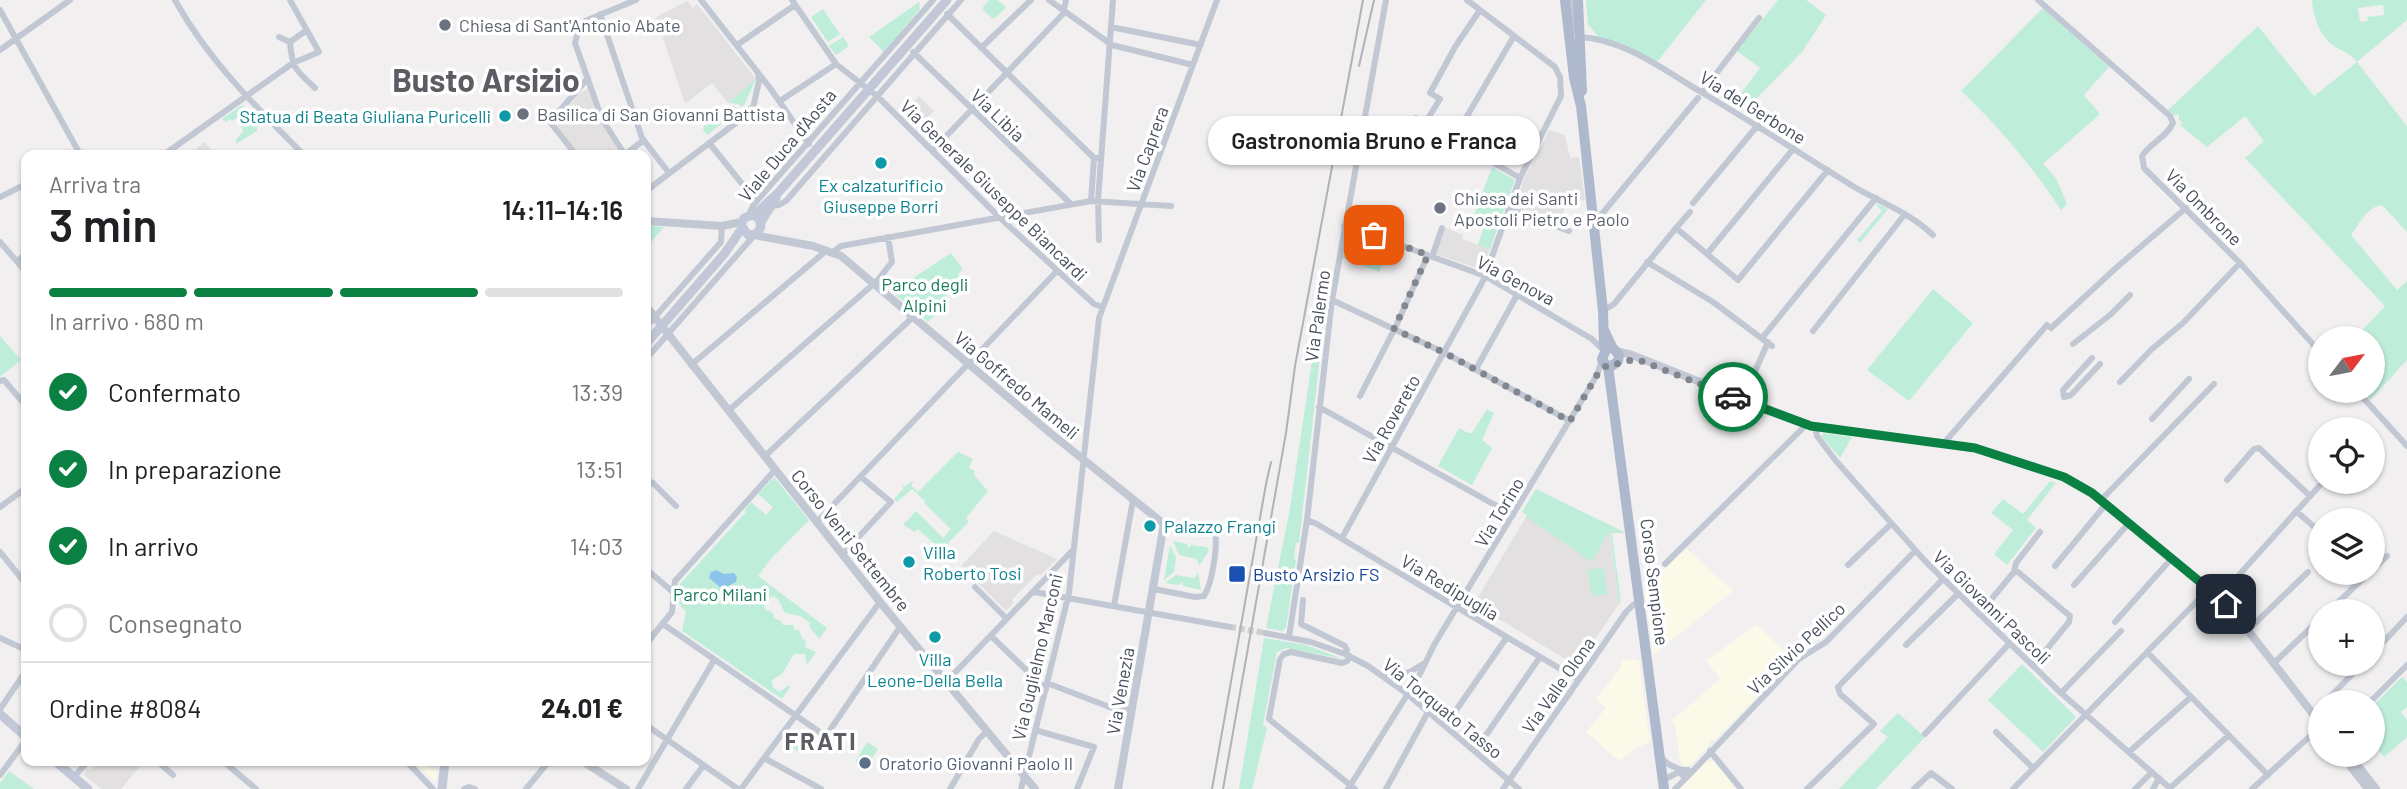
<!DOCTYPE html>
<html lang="it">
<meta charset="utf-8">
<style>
:root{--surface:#fff;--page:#f6f6f6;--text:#202124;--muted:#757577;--line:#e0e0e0;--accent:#0b8043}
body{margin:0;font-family:Barlow,sans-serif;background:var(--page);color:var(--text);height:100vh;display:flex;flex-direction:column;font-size:26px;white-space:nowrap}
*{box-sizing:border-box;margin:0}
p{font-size:23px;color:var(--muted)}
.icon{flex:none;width:38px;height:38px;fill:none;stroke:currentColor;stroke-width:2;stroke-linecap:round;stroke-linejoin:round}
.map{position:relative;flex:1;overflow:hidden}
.panel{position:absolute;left:21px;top:150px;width:630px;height:616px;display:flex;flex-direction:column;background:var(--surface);border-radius:14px;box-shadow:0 2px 5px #0004}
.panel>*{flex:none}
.needle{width:46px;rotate:58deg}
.buttons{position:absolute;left:2308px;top:326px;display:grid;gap:14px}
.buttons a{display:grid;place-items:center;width:77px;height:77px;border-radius:50%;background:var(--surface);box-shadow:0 2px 5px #0004;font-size:35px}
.pin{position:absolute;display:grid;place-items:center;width:60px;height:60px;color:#fff;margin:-30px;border-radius:14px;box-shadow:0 4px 10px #0006}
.courier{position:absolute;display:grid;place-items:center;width:70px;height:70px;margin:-35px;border:5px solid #0b8043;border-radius:50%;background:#fff;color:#222;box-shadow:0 2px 9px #0007}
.bubble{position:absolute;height:49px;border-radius:24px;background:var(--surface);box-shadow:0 2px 5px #0004;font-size:23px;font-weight:600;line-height:49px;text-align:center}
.head em{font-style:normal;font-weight:600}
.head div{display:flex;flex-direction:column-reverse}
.head{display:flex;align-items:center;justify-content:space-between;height:119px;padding:0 28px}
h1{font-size:46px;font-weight:600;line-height:52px}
.bar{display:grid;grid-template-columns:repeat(4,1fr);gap:10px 7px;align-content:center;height:84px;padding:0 28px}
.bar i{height:9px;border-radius:5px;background:var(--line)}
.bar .active{background:var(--accent)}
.bar p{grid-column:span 4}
.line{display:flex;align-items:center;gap:18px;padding:0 28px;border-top:2px solid var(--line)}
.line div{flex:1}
ol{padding:0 28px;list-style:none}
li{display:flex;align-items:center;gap:21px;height:77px}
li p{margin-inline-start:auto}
li .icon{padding:7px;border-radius:50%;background:var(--accent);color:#fff;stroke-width:4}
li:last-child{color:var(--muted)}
li i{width:38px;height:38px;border:4px solid var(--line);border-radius:50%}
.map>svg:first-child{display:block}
.commercial{fill:#fbf9e8}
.education{fill:#e2e0e0}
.green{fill:#beeed9;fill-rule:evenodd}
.water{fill:#8cc5e9}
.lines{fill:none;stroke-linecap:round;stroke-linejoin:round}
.minor-tunnel{stroke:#cfcfd1;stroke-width:6;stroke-dasharray:6 3;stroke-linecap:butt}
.minor{stroke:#c2c8d3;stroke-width:6}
.tertiary{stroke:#c2c8d3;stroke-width:8}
.secondary{stroke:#c2c8d7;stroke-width:9}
.primary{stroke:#afb9cd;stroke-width:10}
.rail{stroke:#b1b2b9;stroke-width:2}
.done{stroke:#82868f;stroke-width:7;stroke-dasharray:0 12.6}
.route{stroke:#0b8043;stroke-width:9}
.worship-dot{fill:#6b7280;stroke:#fff;stroke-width:2.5}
.culture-dot{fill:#0f9aa8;stroke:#fff;stroke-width:2.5}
.transit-dot{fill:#1a4fb4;stroke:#fff;stroke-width:2.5}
.service-dot{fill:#5c6f8a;stroke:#fff;stroke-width:2.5}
.labels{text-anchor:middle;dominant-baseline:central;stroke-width:7;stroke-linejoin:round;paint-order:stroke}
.worship-label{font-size:18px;fill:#5b616d;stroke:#fff;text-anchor:start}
.street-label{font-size:18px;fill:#474e5b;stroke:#fff}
.culture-label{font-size:18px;fill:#0d838f;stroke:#fff}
.park-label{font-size:18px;fill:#1a7b5c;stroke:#fff}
.transit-label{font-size:18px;fill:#164399;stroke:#fff;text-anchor:start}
.service-label{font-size:18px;fill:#4e5e75;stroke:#fff;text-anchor:start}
.district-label{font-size:24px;font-weight:bold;letter-spacing:2px;fill:#5b5d63;stroke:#fff}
.town-label{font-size:32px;font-weight:bold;fill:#5b5d63;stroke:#fff}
</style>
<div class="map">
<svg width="2407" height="789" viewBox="0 0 2407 789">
<rect width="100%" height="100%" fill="#f1efef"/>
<path class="commercial" d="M1686,548L1733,591L1653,655L1644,588Z
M1757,624L1793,660L1785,668L1779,669L1773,676L1772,681L1715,740H1711L1707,748L1693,763L1688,766H1683L1680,761L1675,723L1671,721L1720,679L1706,661Z
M1622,659L1639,660L1650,742L1638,747L1619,761L1586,732L1606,708L1596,699L1620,668Z
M411,761H422L431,769L437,770L436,782Z
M1706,761H1714L1736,789H1679Z"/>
<path class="education" d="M687,1L693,8L697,4L756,79L728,103L712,83L685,104L656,17Z
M588,88L599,120L619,152L614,156H581L554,123L579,94Z
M919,96L934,111L916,128L901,113Z
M1549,130L1565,135L1570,158L1579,157L1585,200L1567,202L1559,225L1516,210L1514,207L1524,179Z
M205,142L215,154L219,151L222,156H195L198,153L196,149Z
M1445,228L1463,235L1462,239L1490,249L1482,270L1436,254Z
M1526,517L1533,521L1609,526L1619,604L1577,666L1474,604Z
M994,531L1057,559L1040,576L1037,574L1012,600L1014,603L1006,611L961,566Z
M98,761H144L121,789H101L83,774L87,768L91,770Z"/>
<path class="green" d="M989,0H997L1005,6V9L995,18H992L983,10V7Z
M1586,0H1706L1657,62L1599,38L1588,24Z
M1778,0H1806L1826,15L1802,52L1745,110L1733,104L1760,68L1737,51Z
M2312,0H2407V20L2357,62L2407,126V232L2382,205C2367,207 2359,224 2351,235L2397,290L2407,281V360L2370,400L2361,390H2373V338H2355L2385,306L2245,158L2264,141L2245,116L2207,147L2180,125L2183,123L2179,120V115H2174L2168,110L2258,26L2314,96L2357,62C2350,53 2343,52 2334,46C2320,37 2313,16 2312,0ZM2383,5L2384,15L2370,17L2367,15L2368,21L2360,22L2358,8Z
M919,2L920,9L884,52L869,37Z
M2043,8L2109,67L2084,95L2100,114L2043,164L2056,178L2067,204L2061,210C2032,166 1999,127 1961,91Z
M823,9L840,34L828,42L811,17Z
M843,37L849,46L836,55L829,46Z
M756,79L744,105L742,107L738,104L730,103L729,102Z
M242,105L249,110L232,121L229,119L226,122L222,119Z
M731,106L736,107L739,110L707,135L703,129L704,126Z
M252,113L259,120L257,131L236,144V140L243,131L240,122Z
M1492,167L1515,180L1490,249L1478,245L1486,220L1474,216Z
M1878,204L1888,209L1860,243L1857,240L1882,211L1876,205Z
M646,225L664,227L646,248Z
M1353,232L1390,245L1379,272L1343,258L1347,236Z
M951,253L963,269L958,274L960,277L947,290L948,291L940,310L928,322L892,292Z
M1933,289L1973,323L1909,401L1867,370Z
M1317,328L1323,330L1299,543H1296L1294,559L1296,560L1286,628L1282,631L1266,628L1289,514Z
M0,336L21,360L0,377Z
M1487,409L1494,413L1482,440L1492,448L1472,485L1438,466L1459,428L1468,433H1472Z
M1824,433L1852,437L1840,458L1821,436Z
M958,452L973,459L969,468L975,471L974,475L988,491L966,518L969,522L941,550L918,529L915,532L903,525L916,511L943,538L951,529L924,503L925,501L912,489L897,502L894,499L904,488L902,485L906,486L912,481L913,482L911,485L918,492Z
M774,477L809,520L770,560L758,576L827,628L819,639L809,626L810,623L800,616L785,613L778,599L773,596L768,599L764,606L766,610L772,612L775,619L780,620L783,625H793L795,630H799L802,639L806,640L805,647L816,652L807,665L805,654H794L782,674L772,680V686L779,692L789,685L790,687L782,699L682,631L686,612L679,604L680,584L746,512L745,509L751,502L766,515L773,507L758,494Z
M2050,481L2056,483L2027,520L2036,528L2007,565L1994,554L2013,530L1991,513L2003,499L2023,514Z
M1536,489L1624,532V533H1612L1621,602L1619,604L1610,530L1592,562L1526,517L1527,515L1522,512Z
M1173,541L1187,544L1188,548L1191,545L1207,547L1209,551L1199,566L1197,559L1179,555Z
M1170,545L1176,557L1174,572L1164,580Z
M1604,568L1607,594L1592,596L1588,570Z
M1198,572L1201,590L1183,586L1182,582L1179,585L1165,583L1176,575L1195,578Z
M1264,638L1306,645L1343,659L1286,648L1277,652L1263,725L1267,728L1252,789H1239Z
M2022,664L2076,717L2043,752L1988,700Z
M2402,677L2407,682V707L2401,712L2407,720V737L2384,757L2373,743V740L2379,735L2373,727V706Z
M1898,713L1925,737L1876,789H1839L1888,737L1880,731Z
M789,732L806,744L800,753L783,741Z
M867,742L878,749L865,769L855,762Z
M9,771L34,789H0V783Z"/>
<path class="water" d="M716,570L724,574L734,573L737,577L736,582L722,589L709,578L711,572Z"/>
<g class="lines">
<path class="minor-tunnel" d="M1230,627L1265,633"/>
<path class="minor" d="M175,0C208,60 257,108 305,156
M701,0L770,88L809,144
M792,0L836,64L877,96L999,217L1094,304L1102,307
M1049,0L1112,45L1193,65
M2038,0L2170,116L2173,123C2167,137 2150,143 2142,156L2144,168L2240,263L2320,352
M0,10L81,156
M600,14L642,138L669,173
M947,14L1094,158H1100
M1111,27L1201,45
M307,30L290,42C292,69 296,70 315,88
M279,37L290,42
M1581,37C1625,40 1664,70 1701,92C1752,122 1801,154 1851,185C1879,202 1909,212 1933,235
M737,45L795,5
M981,48L1031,0
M0,50L70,0
M913,52L1071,204
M1702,92L1759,18
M780,101L836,64
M751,108L755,111L752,115L748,111Z
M753,108L759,81L758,73
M1416,118L1520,178
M1425,123L1440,99L1430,93L1455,47L1480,10
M1453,140L1514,36
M710,144L756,201
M932,151L1063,14L1066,0
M625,155L602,119L575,43L578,31L585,21L636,0
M162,156L293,63L319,52L290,0
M577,156L550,122L588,78
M623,156L644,140
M646,191L749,113
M0,197L26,184
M1091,201L1094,158
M1693,203L1758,125
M771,206L779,205L786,201L961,0
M1508,209L1569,231
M748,216L754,204L933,0
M1593,218L1601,215L1698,98
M1344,226L1356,229L1485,276L1592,339L1603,350
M1676,228L1690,212
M1099,240L1098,200L1113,0
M0,242L26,272
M833,252L841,246L1091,201L1171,206
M1707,254L1794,148
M1432,257L1442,228
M17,261L26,254
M1647,262L1713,302L1772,346
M1332,300L1447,354L1570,421
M1603,311L1614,304L1676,228L1738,280L1828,170
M646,327L721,242L722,226
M2051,328L2117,267L2186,208
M1813,331L1905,214
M1762,338L1876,198
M2073,344L2110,315L2130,295
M2092,358L2063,390L2064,397L2071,395L2100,364
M646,359L751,239L752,235
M691,365L827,250
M1476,369L1517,295
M0,381L4,380L26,406
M2120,382L2152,349L2183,323L2240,263
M2356,390L2407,446
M1360,396L1396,326L1428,255
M1742,401L1768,342
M1319,407L1513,515
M728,411L877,281L892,262L888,237
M2152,419L2189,379
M1815,427L1817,436L1836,461L1926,562L2061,693L2171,789
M1944,443L2047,325
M764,457L913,317
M2227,480L2254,449L2259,448L2310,496
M646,481L653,483L676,506
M2101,500L2214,384
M0,507L26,488
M2296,511L2320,532
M1307,520L1317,524L1579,680
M816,523L1057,271
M1342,538L1484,279L1520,178L1561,96L1560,77L1555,67L1467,0
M0,552L26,584
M842,555L891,502L861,477
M1665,564L1806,425
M1848,565L1891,524
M2055,566L2106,504
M646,569L673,592
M2373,569L2387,556
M2014,572H2018L2070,616L2069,622L2033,666
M2074,585L2129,523
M975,587L1007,619
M1154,589L1195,597L1204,596C1212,584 1218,546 1215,532L1163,523
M1034,592L1230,627
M2219,597L2322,483
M1303,600L1301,624L1345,646L1347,650L1345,654
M1114,606L1133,500
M2329,611L2370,572
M1979,614L2014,572L2016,563L2040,532
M2115,622L2172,558
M663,624L824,735L828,733L900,627
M2248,630L2308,572
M1265,633L1311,642L1345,654L1368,666L1406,693L1519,789
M991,636L1046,689
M1289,637L1307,520L1332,300L1386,0
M0,638L26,650
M646,644L672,612L675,581L775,470
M1906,645L1958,594
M2147,652L2268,775
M2373,653L2407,617
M1350,656L1347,661L1342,663L1291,652L1284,654L1280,659L1269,719L1355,789
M2274,663L2320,619
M1385,677L1410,672L1423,664
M946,682L1073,550
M1047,683L1120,711L1133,708
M2061,693L2121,631
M2325,702L2363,663
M2370,702L2407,665
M0,709L26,671
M646,725L738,789
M1445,726L1507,637
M1035,730L1094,747L1077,789
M1996,732L2033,768
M1925,734L2009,644
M1475,751L1540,657
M1710,751L1741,789
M2129,752L2191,697
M1660,756L1668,764L1681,770
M764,758L821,789
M157,761L173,775
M223,761L256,789
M406,761L433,789
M0,775L26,740
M1689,775L1799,659L1826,642L1915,551
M74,777L88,761
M1663,780L1683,770
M2170,788L2229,735
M464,789L469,787L475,789
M526,789L549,761
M638,789L714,660
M686,789L703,766
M741,789L880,602
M950,789L979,739L986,732
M1021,789L1069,593L1099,318L1217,0
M1348,789L1419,676L1434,645L1597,375L1602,360
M1386,789L1428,712
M1503,789L1626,612L1633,605L1640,602
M1675,789L1689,775L1688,770H1683L1682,775L1686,777
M1807,789L1874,724L1840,694L1838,687L1943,579
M1914,789L1931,773L1952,789
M2013,789L2205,593
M2135,789L2152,772
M2153,789L2159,778
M2252,789L2320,727"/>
<path class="tertiary" d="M646,221L722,226L741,222
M754,235L813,246L841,256L1049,432L1164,524L1118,789
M646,306L880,602L1035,789
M1616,351L1632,355L1811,426L1975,448L2064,477L2095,495L2205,586H2211L2212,592L2236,615L2320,723
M2341,754L2368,789
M2349,754L2376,789
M582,761L626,789"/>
<path class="secondary" d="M1571,0L1573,30
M753,215L759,219L761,227L756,234L748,235L741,225L744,218L755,214L778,193L947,0
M761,222L776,198
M646,344L725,253L742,228
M0,714L26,737
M55,761L88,789
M442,789L445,761"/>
<path class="primary" d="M1565,0L1574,78L1581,106L1603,311L1604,345L1606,350L1602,359L1606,365L1612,366L1618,361L1619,355L1612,347L1604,330
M1578,0L1582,91
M1608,366L1664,789"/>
<path class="rail" d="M1359,66L1374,0
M1212,789L1266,484L1271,462
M1223,789L1286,433L1295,366L1363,0"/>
</g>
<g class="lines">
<path class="done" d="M1374,235L1428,255L1394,329L1447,354L1570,421L1597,375L1607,365C1616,366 1626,359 1639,360L1733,397"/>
<path class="route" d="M1733,397L1811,426L1975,448L2064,477L2092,493L2205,586H2211L2212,592L2226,604"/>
</g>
<g class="worship-dot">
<circle cx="445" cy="25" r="7"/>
<circle cx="523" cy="114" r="7"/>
<circle cx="1440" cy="208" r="7"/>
</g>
<g class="culture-dot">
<circle cx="505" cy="116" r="7"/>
<circle cx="881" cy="163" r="7"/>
<circle cx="1150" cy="526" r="7"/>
<circle cx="909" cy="562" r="7"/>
<circle cx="935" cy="637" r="7"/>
</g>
<rect class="transit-dot" x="1228" y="565" width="18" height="18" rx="3.5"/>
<circle class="service-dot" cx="865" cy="763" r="7"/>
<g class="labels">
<g class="worship-label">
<text x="459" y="25">Chiesa di Sant'Antonio Abate</text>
<text x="537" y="114">Basilica di San Giovanni Battista</text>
<text x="1454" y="198">Chiesa dei Santi<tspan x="1454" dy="21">Apostoli Pietro e Paolo</tspan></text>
</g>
<g class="street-label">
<text transform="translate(1753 107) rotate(32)">Via del Gerbone</text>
<text transform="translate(998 115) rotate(44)">Via Libia</text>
<text transform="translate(787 145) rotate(-50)">Viale Duca d'Aosta</text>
<text transform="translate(1147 149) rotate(-70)">Via Caprera</text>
<text transform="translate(994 190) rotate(44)">Via Generale Giuseppe Biancardi</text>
<text transform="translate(2204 207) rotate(45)">Via Ombrone</text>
<text transform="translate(1516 280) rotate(28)">Via Genova</text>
<text transform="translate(1317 316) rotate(-82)">Via Palermo</text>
<text transform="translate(1017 385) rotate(40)">Via Goffredo Mameli</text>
<text transform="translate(1391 419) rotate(-61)">Via Rovereto</text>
<text transform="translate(1499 512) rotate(-59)">Via Torino</text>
<text transform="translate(851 540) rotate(51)">Corso Venti Settembre</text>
<text transform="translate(1655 582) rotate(83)">Corso Sempione</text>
<text transform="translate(1450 587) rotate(31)">Via Redipuglia</text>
<text transform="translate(1992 607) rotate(44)">Via Giovanni Pascoli</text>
<text transform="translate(1796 648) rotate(-43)">Via Silvio Pellico</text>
<text transform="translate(1037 657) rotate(-77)">Via Guglielmo Marconi</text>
<text transform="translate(1558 685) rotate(-55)">Via Valle Olona</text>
<text transform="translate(1120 691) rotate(-80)">Via Venezia</text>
<text transform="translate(1443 708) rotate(39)">Via Torquato Tasso</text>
</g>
<g class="culture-label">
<text x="491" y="116" text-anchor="end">Statua di Beata Giuliana Puricelli</text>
<text x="881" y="185">Ex calzaturificio<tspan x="881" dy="21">Giuseppe Borri</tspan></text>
<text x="1164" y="526" text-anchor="start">Palazzo Frangi</text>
<text x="923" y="552" text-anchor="start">Villa<tspan x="923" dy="21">Roberto Tosi</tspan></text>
<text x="935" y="659">Villa<tspan x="935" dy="21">Leone-Della Bella</tspan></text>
</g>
<g class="park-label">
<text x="925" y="284">Parco degli<tspan x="925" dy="21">Alpini</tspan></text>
<text x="720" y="594">Parco Milani</text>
</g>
<g class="transit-label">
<text x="1253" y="574">Busto Arsizio FS</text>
</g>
<g class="service-label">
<text x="879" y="763">Oratorio Giovanni Paolo II</text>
</g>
<g class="district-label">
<text x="821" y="740">FRATI</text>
</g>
<g class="town-label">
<text x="486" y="79">Busto Arsizio</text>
</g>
</g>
</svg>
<div class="buttons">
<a><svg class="needle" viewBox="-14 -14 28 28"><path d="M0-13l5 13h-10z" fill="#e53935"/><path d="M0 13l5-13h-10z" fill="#757577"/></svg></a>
<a><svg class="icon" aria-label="locate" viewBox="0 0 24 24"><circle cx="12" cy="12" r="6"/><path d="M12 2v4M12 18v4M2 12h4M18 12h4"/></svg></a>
<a><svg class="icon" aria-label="layers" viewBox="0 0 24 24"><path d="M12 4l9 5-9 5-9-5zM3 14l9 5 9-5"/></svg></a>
<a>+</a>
<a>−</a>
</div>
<div class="pin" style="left:1374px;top:235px;background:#ea580c"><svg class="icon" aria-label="bag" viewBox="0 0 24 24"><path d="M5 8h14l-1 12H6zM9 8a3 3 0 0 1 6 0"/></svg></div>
<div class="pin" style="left:2226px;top:604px;background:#1f2937"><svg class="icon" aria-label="home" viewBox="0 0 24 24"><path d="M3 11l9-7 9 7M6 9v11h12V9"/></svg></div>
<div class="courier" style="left:1733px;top:397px"><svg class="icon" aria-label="car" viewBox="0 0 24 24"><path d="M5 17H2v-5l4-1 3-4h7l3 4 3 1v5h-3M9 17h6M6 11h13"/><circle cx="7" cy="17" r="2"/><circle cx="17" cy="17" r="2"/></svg></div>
<div class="bubble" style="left:1208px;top:116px;width:332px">Gastronomia Bruno e Franca</div>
<section class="panel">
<div class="head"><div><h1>3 min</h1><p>Arriva tra</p></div><em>14:11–14:16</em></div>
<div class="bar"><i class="active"></i><i class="active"></i><i class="active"></i><i></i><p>In arrivo · 680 m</p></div>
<ol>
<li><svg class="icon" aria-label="check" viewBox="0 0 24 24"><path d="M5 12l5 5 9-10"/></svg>Confermato<p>13:39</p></li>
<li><svg class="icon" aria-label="check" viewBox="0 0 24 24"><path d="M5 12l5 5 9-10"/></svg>In preparazione<p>13:51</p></li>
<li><svg class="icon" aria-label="check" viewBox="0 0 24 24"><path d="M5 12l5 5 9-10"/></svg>In arrivo<p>14:03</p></li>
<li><i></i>Consegnato</li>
</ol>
<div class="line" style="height:91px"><div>Ordine #8084</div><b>24.01 €</b></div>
</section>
</div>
